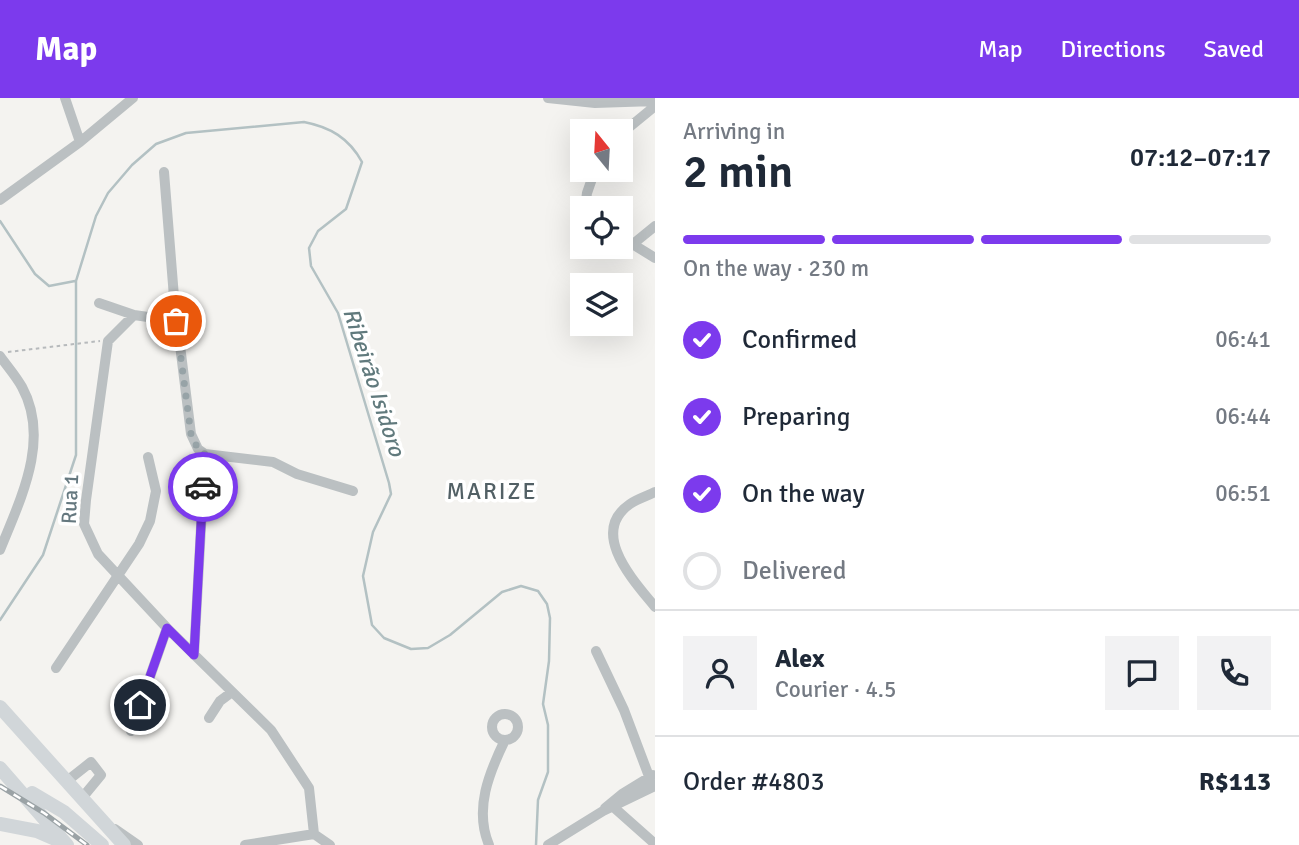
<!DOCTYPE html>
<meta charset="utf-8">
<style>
:root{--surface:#fff;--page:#f2f2f3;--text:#1f2937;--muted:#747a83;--line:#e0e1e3;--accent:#7c3aed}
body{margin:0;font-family:Signika,sans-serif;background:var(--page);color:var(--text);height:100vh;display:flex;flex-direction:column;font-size:26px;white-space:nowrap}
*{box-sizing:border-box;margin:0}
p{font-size:23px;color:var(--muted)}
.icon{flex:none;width:38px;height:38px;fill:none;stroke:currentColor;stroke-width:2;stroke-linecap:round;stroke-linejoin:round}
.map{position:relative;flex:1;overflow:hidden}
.details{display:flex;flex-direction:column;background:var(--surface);width:644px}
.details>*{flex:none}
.needle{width:46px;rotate:342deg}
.buttons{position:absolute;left:570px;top:21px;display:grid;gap:14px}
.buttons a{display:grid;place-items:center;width:63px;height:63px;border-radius:0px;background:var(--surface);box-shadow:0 7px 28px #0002;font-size:35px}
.pin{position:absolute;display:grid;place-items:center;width:60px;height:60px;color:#fff;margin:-30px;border:4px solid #fff;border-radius:50%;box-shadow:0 2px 7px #0007}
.courier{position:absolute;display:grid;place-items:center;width:70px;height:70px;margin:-35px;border:5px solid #7c3aed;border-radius:50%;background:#fff;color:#222;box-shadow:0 2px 9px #0007}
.head em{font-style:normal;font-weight:600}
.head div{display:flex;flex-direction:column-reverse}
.head{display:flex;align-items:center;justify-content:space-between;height:119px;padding:0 28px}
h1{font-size:46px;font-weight:600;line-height:52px}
.bar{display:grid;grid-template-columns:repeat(4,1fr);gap:10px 7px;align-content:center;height:84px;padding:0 28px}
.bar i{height:9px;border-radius:5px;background:var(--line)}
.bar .on{background:var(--accent)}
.bar p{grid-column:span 4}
.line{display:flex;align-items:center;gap:18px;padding:0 28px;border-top:2px solid var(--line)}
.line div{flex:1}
.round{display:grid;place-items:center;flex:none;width:74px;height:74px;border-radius:0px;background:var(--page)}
ol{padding:0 28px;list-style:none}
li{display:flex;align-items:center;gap:21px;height:77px}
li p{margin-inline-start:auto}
li .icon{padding:7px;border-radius:50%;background:var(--accent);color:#fff;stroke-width:4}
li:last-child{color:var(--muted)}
li i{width:38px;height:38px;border:4px solid var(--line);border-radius:50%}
header{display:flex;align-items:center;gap:42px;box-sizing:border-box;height:98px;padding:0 35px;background:var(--accent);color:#fff}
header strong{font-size:33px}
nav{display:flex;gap:38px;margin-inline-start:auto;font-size:24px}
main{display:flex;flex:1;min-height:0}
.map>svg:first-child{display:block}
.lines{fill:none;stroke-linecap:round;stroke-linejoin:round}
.stream{stroke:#b3c1c3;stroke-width:2.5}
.path{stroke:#b7babc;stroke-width:2;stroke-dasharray:3.5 3.5;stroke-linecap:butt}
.minor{stroke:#bbc0c2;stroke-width:10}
.highway{stroke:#d1d6d9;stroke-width:14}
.rail-casing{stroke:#9ba3a6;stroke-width:5}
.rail{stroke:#fff;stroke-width:2.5;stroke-dasharray:8;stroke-linecap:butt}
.done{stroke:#97a3a7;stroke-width:7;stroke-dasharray:0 12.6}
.route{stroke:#7c3aed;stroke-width:9}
.labels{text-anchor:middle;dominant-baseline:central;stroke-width:7;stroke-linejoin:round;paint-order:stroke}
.street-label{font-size:21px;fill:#65787f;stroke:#fff}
.water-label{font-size:23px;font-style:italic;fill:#617a7d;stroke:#fff}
.neighbourhood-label{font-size:23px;letter-spacing:2px;fill:#526065;stroke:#fff}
</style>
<header>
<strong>Map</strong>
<nav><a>Map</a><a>Directions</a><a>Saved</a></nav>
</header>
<main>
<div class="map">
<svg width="655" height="747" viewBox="0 0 655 747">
<rect width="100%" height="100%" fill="#f4f3f0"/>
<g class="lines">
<path class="stream" d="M0,123L35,176L49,188L75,183
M0,522L43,457L76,357V183L96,118L108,95L132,67L156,46L186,35L304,24C330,29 349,40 362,64L346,111L318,133L309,150L311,168L338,215L389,385L391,396L373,434L363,478L372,527L384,540L411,551L428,550L450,537L502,494L521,488L538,493L547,506L550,520L549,563L543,606L548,627V674L538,702L536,747"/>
<path class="path" d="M8,254L100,243"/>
<path class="minor" d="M65,0L80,44
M548,0L595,5L655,3
M621,36L655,8
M164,74L174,199L191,336L198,351L205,356L194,557
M0,102L80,44L133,0
M585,110L587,95L595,72
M621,139L655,160
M633,146L655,128
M99,205L134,217L176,223
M134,217L108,243L86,402L84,426L98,456L167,530L271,632L309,690L314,736
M0,258C7,268 16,278 22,289C51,342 20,402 0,452
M205,356L273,364L297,376L353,393
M655,394C647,398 637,401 630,406C588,435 635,484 655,509
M596,553L624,612L653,689
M56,570L139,446L150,423L156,393L148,359
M492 629a13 13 0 1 1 26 0a13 13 0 1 1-26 0Z
M209,620L220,603L232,594
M131,633L167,530
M67,683L91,664L101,677L82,700
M610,706L655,746
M605,710L622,696L653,677
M115,731L138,747
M314,736L330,747
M245,747L314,736
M489,747C474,711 489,675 505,642
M548,747L603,713L655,688"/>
<path class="highway" d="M0,609L124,747
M0,670L67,747
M32,695L64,714L102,747
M0,726L37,733L62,744"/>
<defs>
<path id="rail" d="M0,688L44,715L87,747"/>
</defs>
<use href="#rail" class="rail-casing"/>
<use href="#rail" class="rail"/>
</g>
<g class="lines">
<path class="done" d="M176,223L191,336L198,351L205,356L203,389"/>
<path class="route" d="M140,607L167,530L194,557L203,389"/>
</g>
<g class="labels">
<g class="street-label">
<text transform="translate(70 401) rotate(-87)">Rua 1</text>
</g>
<g class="water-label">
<text transform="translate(374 284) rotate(72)">Ribeirão Isidoro</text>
</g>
<g class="neighbourhood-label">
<text x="492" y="393">MARIZE</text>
</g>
</g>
</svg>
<div class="buttons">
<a><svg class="needle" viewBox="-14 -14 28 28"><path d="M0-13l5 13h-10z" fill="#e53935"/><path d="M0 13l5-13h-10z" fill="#747a83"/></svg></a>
<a><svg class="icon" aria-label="locate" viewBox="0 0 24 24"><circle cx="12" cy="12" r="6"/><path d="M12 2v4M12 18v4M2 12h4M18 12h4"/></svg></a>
<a><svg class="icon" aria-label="layers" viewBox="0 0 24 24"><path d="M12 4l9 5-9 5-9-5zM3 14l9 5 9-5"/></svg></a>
</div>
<div class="pin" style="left:176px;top:223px;background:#ea580c"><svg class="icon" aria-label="bag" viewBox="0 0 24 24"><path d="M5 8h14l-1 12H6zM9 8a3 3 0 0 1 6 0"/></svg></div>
<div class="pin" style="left:140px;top:607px;background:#1f2937"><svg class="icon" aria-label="home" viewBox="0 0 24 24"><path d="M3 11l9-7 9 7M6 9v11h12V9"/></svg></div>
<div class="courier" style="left:203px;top:389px"><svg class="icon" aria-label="car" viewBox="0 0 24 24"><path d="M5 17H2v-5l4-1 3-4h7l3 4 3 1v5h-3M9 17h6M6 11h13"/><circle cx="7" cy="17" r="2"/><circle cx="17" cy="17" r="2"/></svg></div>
</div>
<section class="details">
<div class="head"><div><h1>2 min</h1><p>Arriving in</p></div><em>07:12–07:17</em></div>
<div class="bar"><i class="on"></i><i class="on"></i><i class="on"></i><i></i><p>On the way · 230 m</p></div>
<ol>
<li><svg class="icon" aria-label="check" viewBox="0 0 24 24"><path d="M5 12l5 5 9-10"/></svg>Confirmed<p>06:41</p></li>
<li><svg class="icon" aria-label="check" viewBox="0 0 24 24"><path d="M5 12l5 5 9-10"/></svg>Preparing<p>06:44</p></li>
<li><svg class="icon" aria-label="check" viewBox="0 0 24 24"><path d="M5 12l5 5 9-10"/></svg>On the way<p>06:51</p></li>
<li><i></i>Delivered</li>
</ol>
<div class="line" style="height:126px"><a class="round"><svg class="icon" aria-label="person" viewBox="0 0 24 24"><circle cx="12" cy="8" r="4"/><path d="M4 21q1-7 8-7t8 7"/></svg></a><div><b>Alex</b><p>Courier · 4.5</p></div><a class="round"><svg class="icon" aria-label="chat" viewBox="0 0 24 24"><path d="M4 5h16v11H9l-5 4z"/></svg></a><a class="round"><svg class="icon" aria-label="phone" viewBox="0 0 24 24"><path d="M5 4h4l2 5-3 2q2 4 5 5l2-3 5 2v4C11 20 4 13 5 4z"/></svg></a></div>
<div class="line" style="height:91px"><div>Order #4803</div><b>R$113</b></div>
</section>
</main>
